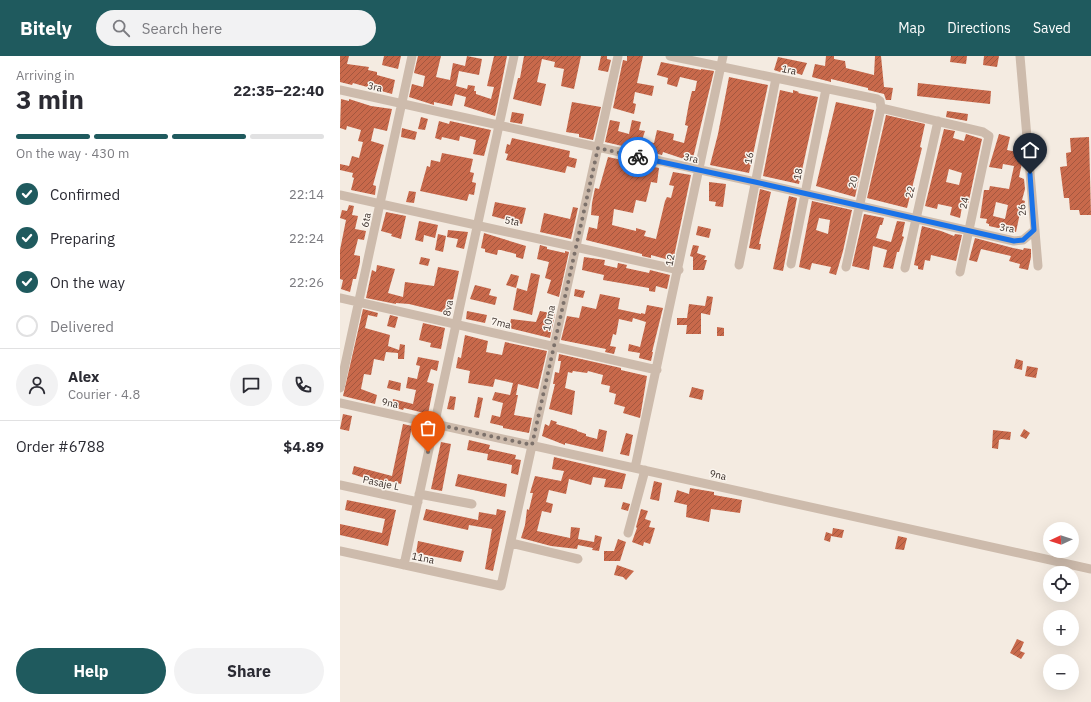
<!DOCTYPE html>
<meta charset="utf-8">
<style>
:root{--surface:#fff;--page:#f2f2f3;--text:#2b2b33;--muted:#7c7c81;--line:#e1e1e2;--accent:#1f5a5e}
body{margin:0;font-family:"IBM Plex Sans",sans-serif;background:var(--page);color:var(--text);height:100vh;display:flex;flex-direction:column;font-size:15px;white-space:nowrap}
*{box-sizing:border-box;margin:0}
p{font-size:13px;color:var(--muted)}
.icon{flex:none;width:22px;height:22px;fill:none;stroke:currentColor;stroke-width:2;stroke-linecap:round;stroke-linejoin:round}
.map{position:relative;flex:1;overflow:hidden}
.drawer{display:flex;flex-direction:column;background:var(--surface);width:340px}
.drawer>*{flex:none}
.needle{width:26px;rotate:266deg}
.buttons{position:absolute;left:703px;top:466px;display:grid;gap:8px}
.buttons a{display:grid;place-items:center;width:36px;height:36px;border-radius:50%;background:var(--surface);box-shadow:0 4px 16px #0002;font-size:20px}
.pin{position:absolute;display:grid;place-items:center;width:34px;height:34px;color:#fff;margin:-41px -17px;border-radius:50% 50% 50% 0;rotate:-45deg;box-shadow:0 0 4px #0007}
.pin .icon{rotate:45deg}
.courier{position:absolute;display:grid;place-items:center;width:40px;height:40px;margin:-20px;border:3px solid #1a73e8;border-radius:50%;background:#fff;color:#222;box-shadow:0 1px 5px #0007}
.headline em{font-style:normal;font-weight:700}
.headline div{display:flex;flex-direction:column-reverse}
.headline{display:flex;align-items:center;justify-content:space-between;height:68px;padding:0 16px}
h1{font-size:26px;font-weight:700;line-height:30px}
.bar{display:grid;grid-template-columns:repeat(4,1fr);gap:6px 4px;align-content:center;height:48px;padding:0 16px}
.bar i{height:5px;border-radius:3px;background:var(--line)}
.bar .current{background:var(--accent)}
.bar p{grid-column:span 4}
.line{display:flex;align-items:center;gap:10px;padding:0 16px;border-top:1px solid var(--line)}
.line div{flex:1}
.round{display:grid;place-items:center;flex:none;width:42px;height:42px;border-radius:21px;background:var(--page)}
ol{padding:0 16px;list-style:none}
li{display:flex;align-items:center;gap:12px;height:44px}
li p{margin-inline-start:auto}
li .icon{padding:4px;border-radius:50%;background:var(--accent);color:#fff;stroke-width:4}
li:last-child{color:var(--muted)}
li i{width:22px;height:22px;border:2px solid var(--line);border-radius:50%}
.button{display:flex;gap:8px;margin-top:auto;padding:8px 16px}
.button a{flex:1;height:46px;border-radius:24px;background:var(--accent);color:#fff;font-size:16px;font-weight:700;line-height:46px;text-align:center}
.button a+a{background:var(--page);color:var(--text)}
header{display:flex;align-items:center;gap:24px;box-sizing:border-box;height:56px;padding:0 20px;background:var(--accent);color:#fff}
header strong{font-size:19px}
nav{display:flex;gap:22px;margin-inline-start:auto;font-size:14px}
.search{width:280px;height:36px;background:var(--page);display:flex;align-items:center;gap:10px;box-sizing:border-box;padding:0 14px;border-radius:22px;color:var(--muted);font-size:15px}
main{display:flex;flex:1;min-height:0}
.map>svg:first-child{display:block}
.building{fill:url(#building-hatch);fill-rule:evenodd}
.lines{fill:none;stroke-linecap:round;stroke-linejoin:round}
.minor{stroke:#cdbbac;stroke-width:9}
.done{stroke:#7c716b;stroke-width:4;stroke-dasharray:0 7.2}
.route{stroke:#1a73e8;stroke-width:5}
.labels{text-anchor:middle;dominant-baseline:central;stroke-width:3;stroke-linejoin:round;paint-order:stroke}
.street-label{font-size:10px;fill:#3b302b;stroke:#fbf5ee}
</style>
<header>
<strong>Bitely</strong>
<div class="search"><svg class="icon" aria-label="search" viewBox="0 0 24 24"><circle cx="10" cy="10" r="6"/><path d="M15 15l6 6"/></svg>Search here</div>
<nav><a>Map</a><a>Directions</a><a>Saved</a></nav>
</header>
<main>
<section class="drawer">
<div class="headline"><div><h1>3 min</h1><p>Arriving in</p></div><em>22:35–22:40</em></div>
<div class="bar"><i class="current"></i><i class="current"></i><i class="current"></i><i></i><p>On the way · 430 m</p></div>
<ol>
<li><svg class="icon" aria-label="check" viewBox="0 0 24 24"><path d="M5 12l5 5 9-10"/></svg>Confirmed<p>22:14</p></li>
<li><svg class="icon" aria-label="check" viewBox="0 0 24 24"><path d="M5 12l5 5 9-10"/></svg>Preparing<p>22:24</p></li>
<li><svg class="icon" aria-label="check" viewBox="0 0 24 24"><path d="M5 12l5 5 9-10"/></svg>On the way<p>22:26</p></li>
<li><i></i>Delivered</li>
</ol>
<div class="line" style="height:72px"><a class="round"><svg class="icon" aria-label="person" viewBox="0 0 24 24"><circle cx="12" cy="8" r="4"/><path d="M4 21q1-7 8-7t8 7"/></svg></a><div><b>Alex</b><p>Courier · 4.8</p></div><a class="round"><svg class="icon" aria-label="chat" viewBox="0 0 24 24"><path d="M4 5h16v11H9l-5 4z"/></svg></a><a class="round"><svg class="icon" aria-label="phone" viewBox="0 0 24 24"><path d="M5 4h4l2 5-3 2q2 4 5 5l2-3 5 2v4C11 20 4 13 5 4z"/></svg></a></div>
<div class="line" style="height:52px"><div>Order #6788</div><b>$4.89</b></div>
<div class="button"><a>Help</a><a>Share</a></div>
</section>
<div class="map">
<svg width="751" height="646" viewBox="0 0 751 646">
<defs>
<pattern id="building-hatch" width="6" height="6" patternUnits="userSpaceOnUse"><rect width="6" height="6" fill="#c8694b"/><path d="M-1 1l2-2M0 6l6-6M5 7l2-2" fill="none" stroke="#a4573f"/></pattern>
</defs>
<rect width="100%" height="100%" fill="#f4ebe1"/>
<path class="building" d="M0,0H9L7,8L29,11L28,14L37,16V19L55,24L52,38L13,27L12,29L0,26Z
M44,0H61L58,13L42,9Z
M78,0H101L96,21L110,24L113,7L125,10L127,0L142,3L139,19L119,15L116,30L127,33L128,29L135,30L134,35H136V38L151,43L154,31L147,30L154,0H167L155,60L124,50L126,41L115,38L112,50L94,46V49L69,41L72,28L83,31L85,20L74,17Z
M184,0H241L234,33L221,30L224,13L214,11L215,6L202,3L197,26L206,28L201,50L173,43L178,22H180Z
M261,0H267V3L271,4L268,16L258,14Z
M287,0H303L297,27L314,30L312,40L295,36L293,47L296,48L294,58L273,52L283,4L287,5Z
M486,0H494V3L505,5L506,12L534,19L535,0H541L544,31L553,32L551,44H546L544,38L528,34V32L491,23V26L472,21L475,8L485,10Z
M611,0H627L626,8L610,6Z
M644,0H659L657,11L643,9Z
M438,1L467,7L462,19L447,14L446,18L434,14Z
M321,6L361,14V13L374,15L353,102L345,100L344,103L323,96L322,99L314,97L315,93L301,90L300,94L265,86L270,64L280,66L278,75L289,78L292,64L301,66L299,74L305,75L302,84L314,87L317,74L334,78L333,84L344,87L348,70L345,69L349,47L352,35H355L357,25L340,21L337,31L327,28L328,22L317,19Z
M389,21L428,29L409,117L370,109L378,78Z
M578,27L651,35L650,48L577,40Z
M440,34L453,37V34L459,36L458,37L478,41L459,128L423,120Z
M1,43L9,45V43L31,50L52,53L47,75L34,72L31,85L44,89L33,129L36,130L35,139L11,134L14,122L12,121L13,117L0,114V108L9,110L12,100L19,102L23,86L18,85L21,74L7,70L6,74L0,72Z
M232,46L261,51L253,84L239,81V78L226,76Z
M496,46L534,54L515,141L476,130Z
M607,55L628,58L627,65L606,61Z
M172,56L184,58L182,68L170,66Z
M546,59L585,68L580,91L582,92L567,152L527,142Z
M81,61L88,63L85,74L78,73Z
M99,65L109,68L110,65L151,74L144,100L133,98L136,84L120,80L119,85L102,81L101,84L95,82Z
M62,72L77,76L75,84L61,81Z
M604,73L615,75L613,82L624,85L626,78L642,83L629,144L627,153L622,151L620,162L610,159L612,151L598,148L597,153L585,150ZM609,113L622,117L619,129L606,126Z
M659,78L670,81L667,94L682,97V107L679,121L684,123L685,133L682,144L685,145L683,153L681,152L676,176L649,170V168L646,167L647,163L640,162L644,134H649L650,130L669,133L674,110L663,108L662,113L649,111ZM656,146L668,149L665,163L653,160Z
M749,81L751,159H740L739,154H730L729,142H724L720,111L727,110L726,97L731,96L730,82Z
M172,82L230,95L229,101L237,103L235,112L227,110L225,117L166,104L168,98L165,97L167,88L170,89Z
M102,97L133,103L130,116L134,117L132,126L136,127L134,139L129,138L127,145L80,135L87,110L90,111L91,104L100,106Z
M268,101L319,112L317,127L311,126L306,146L296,144L293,157L274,153L272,169L296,175V172L306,175L304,180L316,183L325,145L327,141L331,142L334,130L329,129L333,116L351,119L333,205L311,199V202L302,200V198L246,184L249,171L257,173L259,160L251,159L252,147L255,132L259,133Z
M369,126L386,128L383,151L375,150L376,146L369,145Z
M420,133L431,136L419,188H421L420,194L409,192Z
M69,135L76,136L74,147L66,146Z
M449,140L457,142L443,215L433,213Z
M472,145L512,154L503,195L496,219L489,217L491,211L472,207L470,214L459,211ZM479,162L490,164L488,178L476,174Z
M155,146L186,152L182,168L152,160Z
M9,149L14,150L12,159L18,160L15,173L26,175L24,184L18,183L14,199L20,200V206L16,223H13L10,236L1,233L3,224L0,223V194L6,164L0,162L2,154L7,155Z
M233,151L238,152L231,183L200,176L204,157L230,163Z
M46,156L66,160L61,183L51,180L52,178L41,175Z
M524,158L544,162L542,169H540L536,182L551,186L557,165L565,166L562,180L564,181L559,196H557L553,213L543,211L547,194L533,190L529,214L512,210Z
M79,165L98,169L95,182L84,179L83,186L75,184Z
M358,170L371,173L369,182L356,179Z
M582,170L601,175L614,180L615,178L622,179L616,205L591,199L590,205L585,204L583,214L578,213V210L574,209Z
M108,174L128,176L124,193L116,191L118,183L107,181Z
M144,177L186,190L183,203L176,201V198L161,194H158L157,199L145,196V193L141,192Z
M98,178L106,180L103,196L95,194Z
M635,182L673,192L683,194L684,192L691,193V201L688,214L679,212L680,208L669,205L671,200L641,193L637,206L629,204Z
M200,189L207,191V193L225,197V195L229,196L219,241L207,237L211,224L205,222L209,206L197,203Z
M353,189L359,190L357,197L366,200L364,204H367L364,214H353V201L350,200Z
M81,201L90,203L88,210L79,208Z
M244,201L265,204L264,209L277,212L278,207L287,209L286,212L309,217L310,214L330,219L327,233L316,230L315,236L309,235V232L263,224L264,219L242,214Z
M37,209L55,213L48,237L63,241L65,226L94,230L98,211L119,215L110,258L69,248L56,247V248L26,242L32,214L36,216Z
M191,217L200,219L192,259L173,254L177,232L187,235Z
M171,218L179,220L176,232L166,229Z
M135,229L151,233L149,239L157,241L155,249L130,243Z
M235,233L245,235L243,242L234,240Z
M260,238L280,242L278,253L301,258V257L305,258L307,249L323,252L312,296H313L311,305L299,302L300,297L288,295L289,288L300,291L306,266L293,262L292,266L279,263L276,279L273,278L270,290L276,291L274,298L265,296L266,293L221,284L227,260L239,262L242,250L256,253Z
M367,240L373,241L370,259L361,257V278H346L347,269H337V262H347L349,248L365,250Z
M23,253L38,257L37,261L28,259L25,272L50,279L48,290L59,294L60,288L65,289L64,303H58V297L46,296L44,305L34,303L31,319L24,318L21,333L37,339L35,348L3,340Z
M127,255L147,259L145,267L126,263Z
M200,255L215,258L210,282L169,272L171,263L196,266Z
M50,259L58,261L55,272L47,270Z
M83,267L105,272L101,293L90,291L91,287L79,284Z
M377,271L384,272V280H377Z
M125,279L148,285L146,296L162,299L165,286L207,295L198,333L178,328L176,339H178L174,359L192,362L189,377L163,372V370L150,367L152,359L160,361L163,347L152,344L155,336L170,339L173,327L155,323L153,331L128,327L130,315L116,312L118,301L121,302Z
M219,298L281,312V314L307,320L300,362L283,357L285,351L274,348L276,338L269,336L270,330L261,328L263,319L248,315L247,317L233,315L232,317L228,316L225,332L235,335L232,359L209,353L215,328H213L215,316L219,317L221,305H218Z
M78,301L99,305L97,315L91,313L87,326L94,328L88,358L64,352L63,354L56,352L57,350L52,349L53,343L73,348L76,334L66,332L68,321L77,323L80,310L76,309Z
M676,303L683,305L682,314L674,312Z
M687,310L698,312L696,322L685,320Z
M49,324L61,327L60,335L47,332Z
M352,331L364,334L362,344L349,341Z
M110,340L116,341L114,354L107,353Z
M138,341L143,342L139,362L134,361Z
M3,358L12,360L9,375L0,373Z
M211,364L217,366L216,368L237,374V375L246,378V380L257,383L259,373L267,375L263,396L225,387V389L202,380L205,368L209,370Z
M63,368L72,370L61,428L46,424V426L34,425L12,418L14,410L52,420Z
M684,373L690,377L686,383L680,380Z
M653,374L671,376L670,384L661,383L659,384L658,393L652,392Z
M286,377L293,379L289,400L280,398Z
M129,384L150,389L148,396L149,393L176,399L175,403L181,404L178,419L171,417L172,409L147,404L148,398L127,394Z
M101,386L111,388L102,435L91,433Z
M214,401L286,418L282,433L264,431L266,423L253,421L251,429L229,423L226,438L209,434L206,446L213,448L211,457L202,455L197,475L230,482L231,471L240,472L238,483L254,486L255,479L262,481L259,495L252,494L253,492L238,489L237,493L211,490L181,482L185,469L187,453L189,454L193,437H190L195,420L221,425L224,415L212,413Z
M118,418L167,428L165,441L115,430Z
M314,425L322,427L319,445L310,443Z
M350,432L374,436V439L402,444L400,457L371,453L369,466L346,461L347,449L334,446L337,434L349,438Z
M7,444L56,454L48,490L0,479V468L42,477L45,463L5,454Z
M283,446L290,448L288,455L281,453Z
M86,453L138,464L139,456L156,459L157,453L166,455L153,515L145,513L152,473L129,469L128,474L83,464Z
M301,453L308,455L305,463L311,465L309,471L315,472L310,488L304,486L303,490L292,486L297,472L296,471Z
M493,472L504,474L502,482L491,480L490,486L484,484L486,476L492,478Z
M558,480L567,482L564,494L555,493Z
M278,483L286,486L280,505H264V495H274Z
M78,485L124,495L121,506L76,497Z
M277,509L294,515L286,524L283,521L274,519Z
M677,583L684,586L680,595L685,597L681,603L670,597Z"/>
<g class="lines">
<path class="minor" d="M330,0L537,43L540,45L541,52L506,211
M680,0L698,210
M0,34L415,126L674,185L683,184L695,174
M541,52L643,76L649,80L620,216
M0,139L339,214
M451,208L486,33
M399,209L436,22
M565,212L598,65
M0,242L317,314
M0,332L72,0
M0,347L751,513
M295,412L383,0
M0,429L78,446
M79,438L132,448
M288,477L305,414
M171,487L238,503
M0,495L161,530L278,0
M64,509L174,0"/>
</g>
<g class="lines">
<path class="done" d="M88,396L95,368L192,389L258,92L298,101"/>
<path class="route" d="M298,101L415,126L674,185L683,184L694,174L690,118"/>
</g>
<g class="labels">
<g class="street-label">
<text transform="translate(449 14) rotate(12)">1ra</text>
<text transform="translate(35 31) rotate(12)">3ra</text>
<text transform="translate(351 102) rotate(13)">3ra</text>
<text transform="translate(409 102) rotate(-79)">16</text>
<text transform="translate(458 118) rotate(-79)">18</text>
<text transform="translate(513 126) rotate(-77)">20</text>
<text transform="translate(570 136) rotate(-77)">22</text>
<text transform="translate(624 147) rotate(-78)">24</text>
<text transform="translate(682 154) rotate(-95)">26</text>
<text transform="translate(26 164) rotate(-78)">6ta</text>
<text transform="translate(172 165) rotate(12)">5ta</text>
<text transform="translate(667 172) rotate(10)">3ra</text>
<text transform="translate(330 204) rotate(-78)">12</text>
<text transform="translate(108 252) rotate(-78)">8va</text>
<text transform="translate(209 262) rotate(-78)">10ma</text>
<text transform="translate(161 267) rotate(13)">7ma</text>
<text transform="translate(50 347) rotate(12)">9na</text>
<text transform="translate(378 419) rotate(13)">9na</text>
<text transform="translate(41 427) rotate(12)">Pasaje L</text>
<text transform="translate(83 502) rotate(12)">11na</text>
</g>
</g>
</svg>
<div class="buttons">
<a><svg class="needle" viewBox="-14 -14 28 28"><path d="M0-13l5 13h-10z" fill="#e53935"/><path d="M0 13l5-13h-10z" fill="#7c7c81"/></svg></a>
<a><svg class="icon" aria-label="locate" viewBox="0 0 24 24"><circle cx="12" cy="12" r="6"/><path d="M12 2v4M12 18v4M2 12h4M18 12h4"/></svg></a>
<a>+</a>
<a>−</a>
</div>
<div class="pin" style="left:88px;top:396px;background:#ea580c"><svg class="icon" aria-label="bag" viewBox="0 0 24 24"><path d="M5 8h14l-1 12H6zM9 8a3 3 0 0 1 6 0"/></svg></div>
<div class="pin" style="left:690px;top:118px;background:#1f2937"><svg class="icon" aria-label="home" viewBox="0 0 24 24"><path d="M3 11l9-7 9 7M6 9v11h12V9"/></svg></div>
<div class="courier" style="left:298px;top:101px"><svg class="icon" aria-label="bike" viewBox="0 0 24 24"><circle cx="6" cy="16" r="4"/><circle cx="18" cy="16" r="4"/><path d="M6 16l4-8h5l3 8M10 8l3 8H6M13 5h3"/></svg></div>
</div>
</main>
